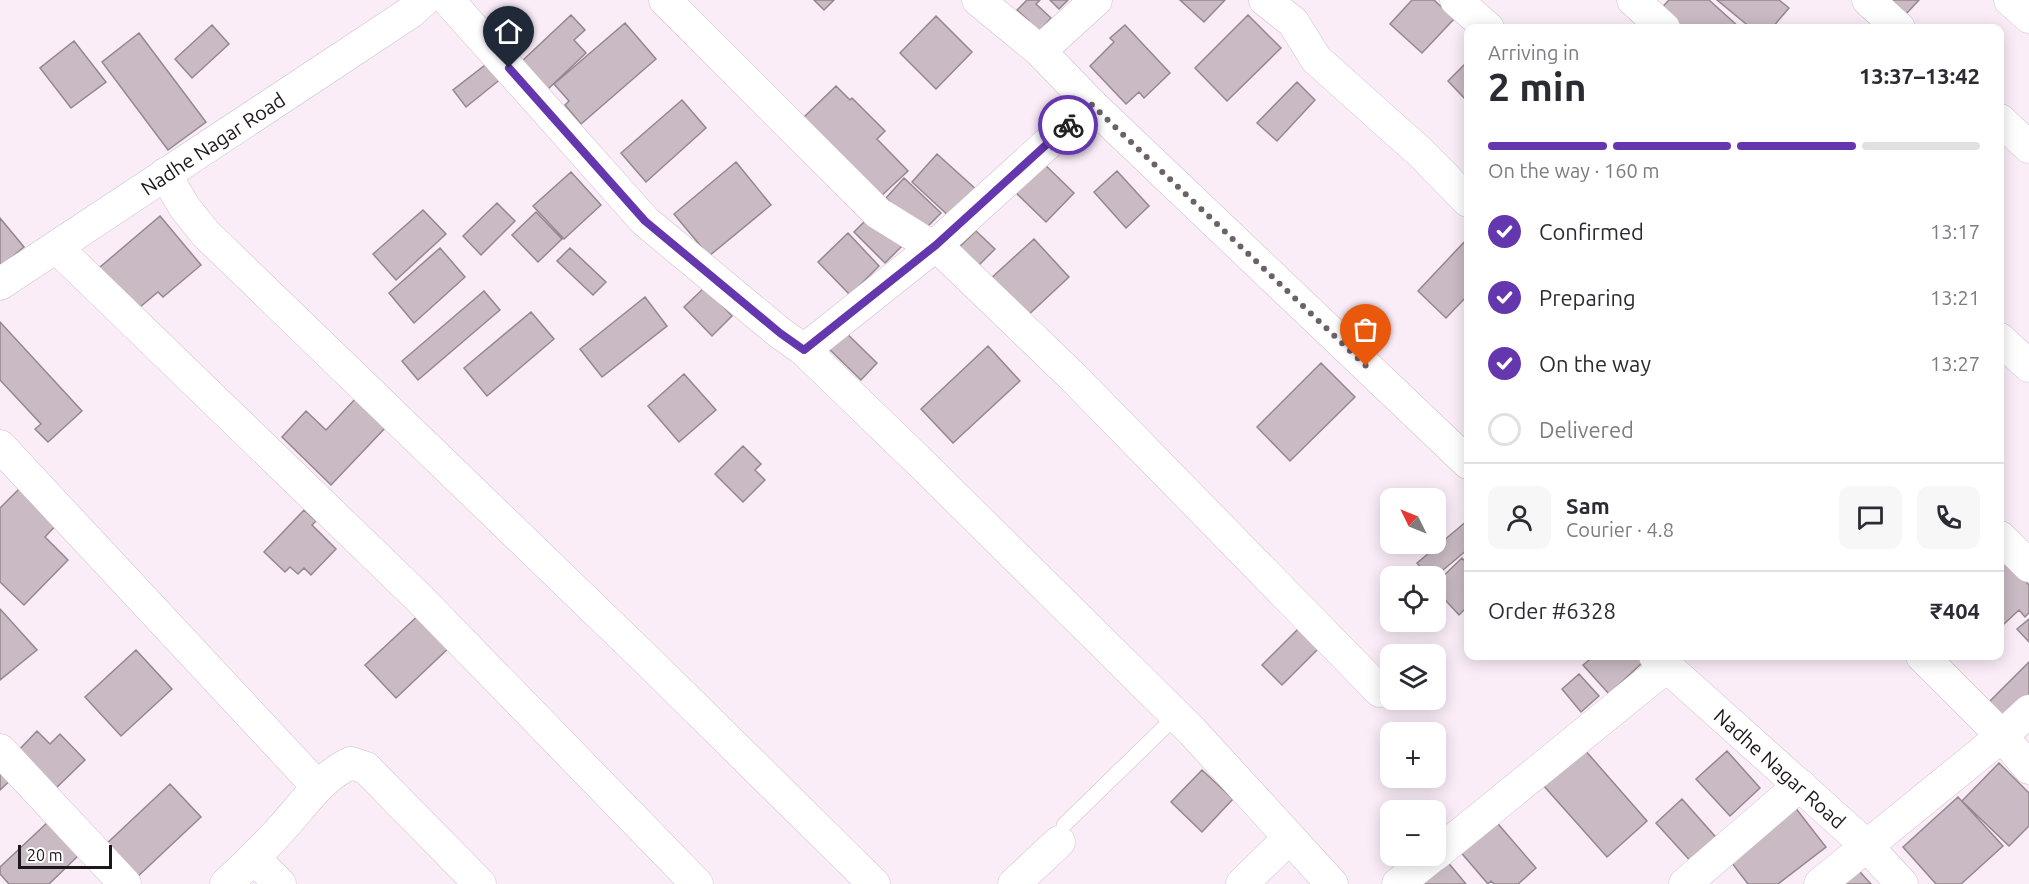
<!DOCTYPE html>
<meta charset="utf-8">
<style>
:root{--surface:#fff;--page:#f7f7f7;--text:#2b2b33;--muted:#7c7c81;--line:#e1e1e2;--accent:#6537af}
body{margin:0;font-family:Ubuntu,sans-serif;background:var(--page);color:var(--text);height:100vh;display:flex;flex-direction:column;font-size:22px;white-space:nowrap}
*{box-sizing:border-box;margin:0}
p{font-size:20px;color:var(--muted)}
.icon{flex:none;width:33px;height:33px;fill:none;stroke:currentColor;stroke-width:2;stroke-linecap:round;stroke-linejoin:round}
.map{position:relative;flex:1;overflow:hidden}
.sheet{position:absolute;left:1464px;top:24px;width:540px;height:636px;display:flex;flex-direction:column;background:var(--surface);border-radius:12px;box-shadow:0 3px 15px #0003}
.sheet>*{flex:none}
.needle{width:39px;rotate:313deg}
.controls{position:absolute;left:1380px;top:488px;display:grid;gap:12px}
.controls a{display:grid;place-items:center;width:66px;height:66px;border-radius:12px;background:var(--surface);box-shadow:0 3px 15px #0003;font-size:30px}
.scale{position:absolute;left:18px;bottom:15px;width:94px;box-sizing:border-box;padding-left:6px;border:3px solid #1c171b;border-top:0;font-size:16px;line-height:21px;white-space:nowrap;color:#1c171b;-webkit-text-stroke:4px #fff;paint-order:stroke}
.pin{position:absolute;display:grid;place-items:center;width:51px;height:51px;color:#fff;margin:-62px -26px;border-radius:50% 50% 50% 0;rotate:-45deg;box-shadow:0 0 6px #0007}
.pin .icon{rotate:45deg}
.courier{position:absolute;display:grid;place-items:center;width:60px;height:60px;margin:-30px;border:4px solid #6537af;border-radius:50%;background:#fff;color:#222;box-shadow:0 2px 8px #0007}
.overview em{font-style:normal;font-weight:600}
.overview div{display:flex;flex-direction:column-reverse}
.overview{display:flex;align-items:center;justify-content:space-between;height:102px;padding:0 24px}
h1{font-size:39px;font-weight:600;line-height:45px}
.bar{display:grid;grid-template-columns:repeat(4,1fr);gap:9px 6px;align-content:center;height:72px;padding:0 24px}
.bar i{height:8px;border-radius:4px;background:var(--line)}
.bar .selected{background:var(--accent)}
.bar p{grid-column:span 4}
.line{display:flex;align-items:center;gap:15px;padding:0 24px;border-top:2px solid var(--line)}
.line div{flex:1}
.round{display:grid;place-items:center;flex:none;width:63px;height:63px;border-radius:12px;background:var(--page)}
ol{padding:0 24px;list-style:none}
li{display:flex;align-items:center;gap:18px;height:66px}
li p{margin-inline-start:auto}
li .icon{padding:6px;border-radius:50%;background:var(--accent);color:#fff;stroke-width:4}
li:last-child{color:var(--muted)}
li i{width:33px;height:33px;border:3px solid var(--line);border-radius:50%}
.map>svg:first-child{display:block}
.building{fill:#c9bac3;stroke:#95878f;stroke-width:1.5}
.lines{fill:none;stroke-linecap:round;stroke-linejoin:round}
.service-casing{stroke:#cdc0cc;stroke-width:16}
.minor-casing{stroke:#cdc0cc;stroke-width:33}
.service{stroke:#fff;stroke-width:15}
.minor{stroke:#fff;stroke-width:32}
.done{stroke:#6a6268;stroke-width:6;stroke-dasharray:0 10.8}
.route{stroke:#6537af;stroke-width:8}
.labels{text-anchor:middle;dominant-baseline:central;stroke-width:4.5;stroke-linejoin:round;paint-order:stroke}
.street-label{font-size:20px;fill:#1c171b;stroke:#fff}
</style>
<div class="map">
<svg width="2029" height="884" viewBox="0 0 2029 884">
<rect width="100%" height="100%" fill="#faedf8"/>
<path class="building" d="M814,0H834L824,10Z
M1027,0H1040L1036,4L1051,18L1033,38L1022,28L1029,21L1017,10Z
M1050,0H1068L1059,9Z
M1180,0H1225L1204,22Z
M1412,0H1434L1454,19L1422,53L1390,24Z
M1669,0H1709L1740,28H1674L1657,13Z
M1717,0H1779L1789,8L1772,28H1751Z
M1891,0H1919L1906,14Z
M571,15L585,30L574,40L586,53L548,89L522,61Z
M1248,15L1281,48L1227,101L1195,68Z
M936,16L972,52L936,89L900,53Z
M625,23L656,59L581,124L565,105L569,101L554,84Z
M212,25L229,44L192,78L175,59Z
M1125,25L1170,73L1144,98L1139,92L1126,104L1090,66L1114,42L1110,38Z
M139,33L206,122L168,150L102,62Z
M74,41L106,82L71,108L40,68Z
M1468,61V102L1448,81Z
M489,62L502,78L466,107L453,90Z
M1297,82L1315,100L1277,141L1257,123Z
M836,86L850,100L852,98L885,131L877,139L908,171L879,198L803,118Z
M682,100L706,128L646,182L621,153Z
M937,154L978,191L952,219L912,182Z
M1040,160L1074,193L1046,222L1012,189Z
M736,162L771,205L709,256L674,214Z
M1117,171L1149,206L1126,228L1094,192Z
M571,172L601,205L564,239L533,206Z
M904,178L941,213L922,232L886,198Z
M497,203L515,221L481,255L463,236Z
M423,210L446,234L396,280L373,254Z
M536,212L562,239L538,262L512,235Z
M871,215L902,246L885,263L854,232Z
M160,216L201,265L163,297L158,292L134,312L93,273Z
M0,218L24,247L0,267Z
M976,231L995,249L974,270L955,251Z
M848,233L879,266L850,295L818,262Z
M1468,238V295L1446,318L1418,291Z
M1034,239L1069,277L1024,319L988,281Z
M440,248L465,277L414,323L389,293Z
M570,248L606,282L593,295L557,261Z
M705,287L732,316L712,336L684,307Z
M484,291L500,310L418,380L402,361Z
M645,297L667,326L602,377L580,349Z
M531,312L554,339L487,396L464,368Z
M0,322L82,411L48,442L35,429L41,424L0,380Z
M839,326L877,363L861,380L823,343Z
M988,346L1020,381L953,443L921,409Z
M1321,363L1355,397L1290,461L1257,427Z
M684,374L716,410L679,442L648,406Z
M357,397L387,426L331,485L282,437L306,411L326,430Z
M743,446L761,464L755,470L765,480L743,502L715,474Z
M22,486L59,522L45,537L68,560L24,605L0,582V508Z
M304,510L316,521L312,525L336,549L311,575L304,568L298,574L290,567L285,572L264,552Z
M1468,520V549L1436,576H1428L1417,563Z
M1462,558L1468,565V606L1459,615L1436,590V583Z
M2005,560L2029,585V613L2025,617L2019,610L2003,625L2000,621V565Z
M0,609L37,650L0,680Z
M422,612L453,644L396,698L365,665Z
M2029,619V642L2017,629Z
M1300,627L1320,647L1282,685L1262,665Z
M136,650L172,689L121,736L85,697Z
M1594,656H1641L1645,660L1609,694L1583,665Z
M2029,662V695L2003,722L1986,705Z
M1579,674L1599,696L1581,712L1562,689Z
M37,731L50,744L60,734L85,760L53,791L15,754Z
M1584,749L1647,821L1607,857L1543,785Z
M1727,751L1760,788L1730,816L1696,779Z
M0,760L15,776L0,790Z
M1999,763L2029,793V826L2009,846L1962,801Z
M1202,770L1233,799L1202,832L1171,802Z
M170,784L201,817L135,879L103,847Z
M1958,797L2003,846L1961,884H1936L1903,847Z
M1682,799L1721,843L1695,866L1656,823Z
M1794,806L1826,847L1778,884H1748L1728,858Z
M1493,818L1536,868L1518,884H1494L1491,881L1488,884L1458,849Z
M49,821L80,854L49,884H9L0,874V867Z
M1446,860L1466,884H1418Z
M1851,862L1871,884H1826Z"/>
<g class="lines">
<defs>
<path id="service" d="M1064,825L1176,716"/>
<g id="minor">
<path d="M448,0L645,221L780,333L804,350L923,465L1192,731L1332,884"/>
<path d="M665,0L878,213L923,241L936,245L1073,377L1380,691"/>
<path d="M978,0L1040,51L1091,104L1468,463"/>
<path d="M1265,0L1293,22L1316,59L1421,153L1468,201"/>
<path d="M1456,0L1488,28"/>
<path d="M1633,0L1664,28"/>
<path d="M1868,0L1899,28"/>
<path d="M2010,0L2029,17"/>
<path d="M1040,51L1096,0"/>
<path d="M2000,120L2029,147"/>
<path d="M165,174L185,208L206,234L652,665L874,884"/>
<path d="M56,247L419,598L697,884"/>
<path id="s1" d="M0,284L411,12L424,0"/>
<path d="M2000,339L2029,366"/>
<path d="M804,350L936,245L1091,104"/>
<path d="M0,446L318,787"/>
<path d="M2000,537L2029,566"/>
<path id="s2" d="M1655,656L1866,845L1902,884"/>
<path d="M1922,656L2002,736L2029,768"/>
<path d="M0,750L125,884"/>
<path d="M1436,854L1666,667"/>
<path d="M254,858L280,884"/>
<path d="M226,884C246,866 265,847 283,827C303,805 323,775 351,763L366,768L480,884"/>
<path d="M1014,884L1059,842"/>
<path d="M1242,884L1289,838"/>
<path d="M1398,884L1434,855"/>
<path d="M1685,884L1800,785"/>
<path d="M1820,884L2002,736L2029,711"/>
</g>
</defs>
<use href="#service" class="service-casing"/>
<use href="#minor" class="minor-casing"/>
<use href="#service" class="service"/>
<use href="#minor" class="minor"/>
</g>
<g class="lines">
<path class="done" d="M1068,125L1091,104L1366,366"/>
<path class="route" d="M509,68L645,221L780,333L804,350L936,245L1068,125"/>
</g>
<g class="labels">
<g class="street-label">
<text stroke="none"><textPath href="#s1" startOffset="255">Nadhe Nagar Road</textPath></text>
<text stroke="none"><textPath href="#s2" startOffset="168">Nadhe Nagar Road</textPath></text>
</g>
</g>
</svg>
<div class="controls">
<a><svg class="needle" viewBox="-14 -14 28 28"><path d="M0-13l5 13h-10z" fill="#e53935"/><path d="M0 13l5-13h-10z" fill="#7c7c81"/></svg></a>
<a><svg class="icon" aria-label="locate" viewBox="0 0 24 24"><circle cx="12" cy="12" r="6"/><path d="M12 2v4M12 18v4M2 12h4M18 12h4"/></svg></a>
<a><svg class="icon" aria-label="layers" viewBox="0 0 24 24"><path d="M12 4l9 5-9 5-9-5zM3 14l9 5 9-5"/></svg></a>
<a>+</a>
<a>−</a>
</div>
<div class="scale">20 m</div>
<div class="pin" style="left:1366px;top:366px;background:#ea580c"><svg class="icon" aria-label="bag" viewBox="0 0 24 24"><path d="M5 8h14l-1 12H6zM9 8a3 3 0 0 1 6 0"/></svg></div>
<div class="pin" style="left:509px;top:68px;background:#1f2937"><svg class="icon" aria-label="home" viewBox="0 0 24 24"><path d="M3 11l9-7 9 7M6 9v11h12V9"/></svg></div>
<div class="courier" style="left:1068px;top:125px"><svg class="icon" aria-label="bike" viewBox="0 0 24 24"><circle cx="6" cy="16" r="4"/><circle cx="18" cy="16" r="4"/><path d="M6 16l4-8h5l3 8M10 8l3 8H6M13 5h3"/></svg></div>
<section class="sheet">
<div class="overview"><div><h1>2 min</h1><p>Arriving in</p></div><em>13:37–13:42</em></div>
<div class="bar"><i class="selected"></i><i class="selected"></i><i class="selected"></i><i></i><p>On the way · 160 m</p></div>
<ol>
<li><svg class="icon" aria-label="check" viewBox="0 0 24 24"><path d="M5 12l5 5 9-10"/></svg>Confirmed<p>13:17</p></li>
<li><svg class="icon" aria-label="check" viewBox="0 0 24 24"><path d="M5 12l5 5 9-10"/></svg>Preparing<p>13:21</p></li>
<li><svg class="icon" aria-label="check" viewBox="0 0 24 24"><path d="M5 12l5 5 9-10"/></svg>On the way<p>13:27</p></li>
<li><i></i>Delivered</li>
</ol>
<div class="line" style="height:108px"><a class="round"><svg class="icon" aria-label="person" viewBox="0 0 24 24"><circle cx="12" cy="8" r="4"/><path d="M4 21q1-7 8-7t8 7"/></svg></a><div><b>Sam</b><p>Courier · 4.8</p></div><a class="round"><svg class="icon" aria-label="chat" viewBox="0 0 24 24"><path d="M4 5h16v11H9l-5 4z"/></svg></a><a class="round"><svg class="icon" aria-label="phone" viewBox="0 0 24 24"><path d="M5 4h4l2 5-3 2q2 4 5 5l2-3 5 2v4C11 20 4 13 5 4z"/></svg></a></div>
<div class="line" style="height:78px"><div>Order #6328</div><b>₹404</b></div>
</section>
</div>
